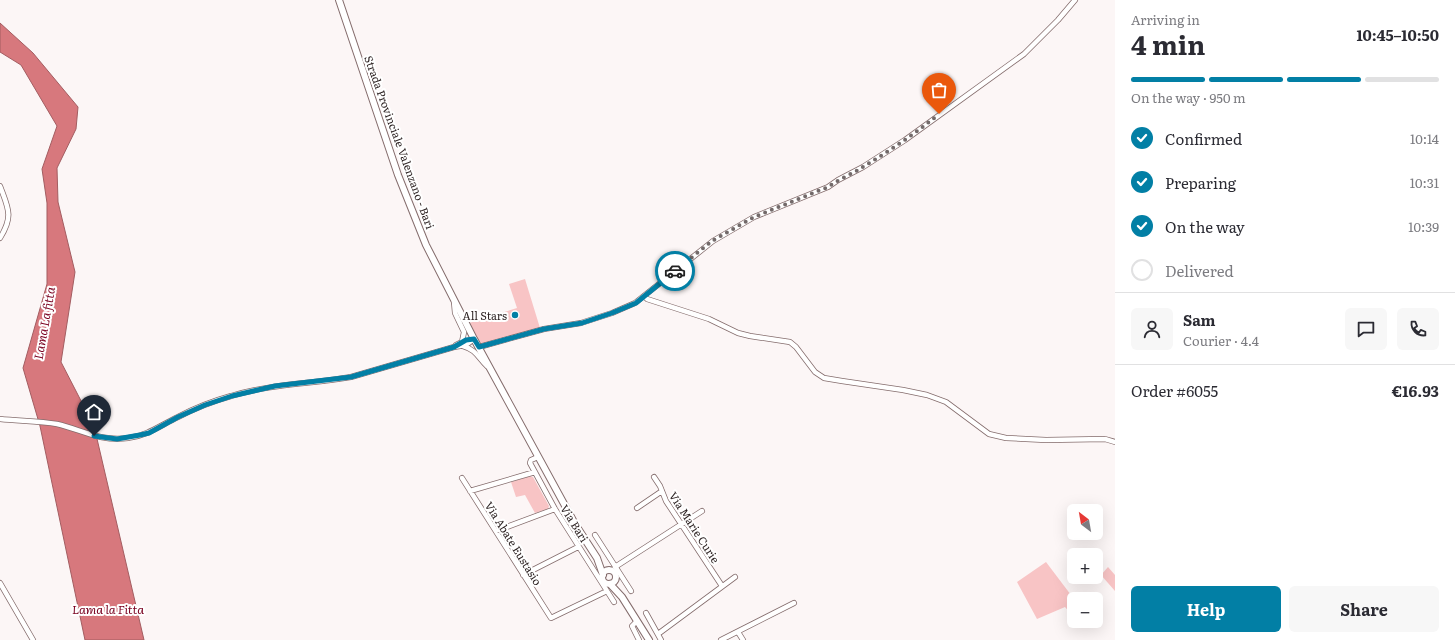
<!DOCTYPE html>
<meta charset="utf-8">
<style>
:root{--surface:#fff;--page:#f7f7f7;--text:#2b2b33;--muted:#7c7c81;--line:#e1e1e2;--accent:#027fa5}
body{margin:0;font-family:Literata,serif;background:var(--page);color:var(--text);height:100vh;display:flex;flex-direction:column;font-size:15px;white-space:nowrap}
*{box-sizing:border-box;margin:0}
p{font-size:13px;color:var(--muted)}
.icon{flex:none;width:22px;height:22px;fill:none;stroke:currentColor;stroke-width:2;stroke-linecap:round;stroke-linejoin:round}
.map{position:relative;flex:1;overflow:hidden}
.panel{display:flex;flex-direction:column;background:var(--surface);width:340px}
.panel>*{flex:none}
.needle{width:26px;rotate:329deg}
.controls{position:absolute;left:1067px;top:504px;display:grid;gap:8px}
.controls a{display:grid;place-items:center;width:36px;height:36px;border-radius:6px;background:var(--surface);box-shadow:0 4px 16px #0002;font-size:20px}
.pin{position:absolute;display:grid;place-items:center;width:34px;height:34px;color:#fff;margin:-41px -17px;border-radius:50% 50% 50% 0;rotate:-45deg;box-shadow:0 0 4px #0007}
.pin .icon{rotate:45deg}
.courier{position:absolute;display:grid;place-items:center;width:40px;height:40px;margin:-20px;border:3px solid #027fa5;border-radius:50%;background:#fff;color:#222;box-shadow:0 1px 5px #0007}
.summary em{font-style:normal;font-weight:700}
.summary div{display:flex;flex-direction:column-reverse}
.summary{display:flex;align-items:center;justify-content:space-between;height:68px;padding:0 16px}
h1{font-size:26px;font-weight:700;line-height:30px}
.bar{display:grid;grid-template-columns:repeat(4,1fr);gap:6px 4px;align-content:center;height:48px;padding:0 16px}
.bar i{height:5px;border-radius:3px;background:var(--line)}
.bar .current{background:var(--accent)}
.bar p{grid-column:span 4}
.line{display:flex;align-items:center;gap:10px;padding:0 16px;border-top:1px solid var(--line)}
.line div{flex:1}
.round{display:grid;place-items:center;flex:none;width:42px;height:42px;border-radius:6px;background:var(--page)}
ol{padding:0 16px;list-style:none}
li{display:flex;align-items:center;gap:12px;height:44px}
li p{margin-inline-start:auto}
li .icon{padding:4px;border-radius:50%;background:var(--accent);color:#fff;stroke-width:4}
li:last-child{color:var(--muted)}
li i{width:22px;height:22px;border:2px solid var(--line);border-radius:50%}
.action{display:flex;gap:8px;margin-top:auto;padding:8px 16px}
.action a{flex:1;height:46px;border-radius:6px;background:var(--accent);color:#fff;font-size:16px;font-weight:700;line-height:46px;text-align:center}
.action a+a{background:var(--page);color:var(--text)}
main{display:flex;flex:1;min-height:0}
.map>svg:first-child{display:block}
.green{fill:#f8c4c5}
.water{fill:#d7787d;stroke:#a35d61}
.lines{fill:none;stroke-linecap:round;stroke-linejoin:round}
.street-casing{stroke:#846c6c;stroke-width:6}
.secondary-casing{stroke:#846c6c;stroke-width:8}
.street{stroke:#fff;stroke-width:4.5}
.secondary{stroke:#fff;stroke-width:6}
.done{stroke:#736a6a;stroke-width:4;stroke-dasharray:0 7.2}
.route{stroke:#027fa5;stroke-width:5}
.poi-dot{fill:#027fa5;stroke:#fff;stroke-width:1.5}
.labels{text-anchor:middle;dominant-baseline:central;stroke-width:4;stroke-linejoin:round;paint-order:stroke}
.street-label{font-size:11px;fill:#291f1f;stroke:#fff}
.poi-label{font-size:11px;fill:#291f1f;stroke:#fff;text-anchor:end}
.water-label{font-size:12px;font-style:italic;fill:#79001f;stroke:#fff}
</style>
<main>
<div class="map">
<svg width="1115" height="640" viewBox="0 0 1115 640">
<rect width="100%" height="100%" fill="#fcf6f6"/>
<path class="green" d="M525,279L540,328L482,345L469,323L517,308L509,284Z
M530,476L533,477L549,506L548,509L535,513L525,495L516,497L511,482Z
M1046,562L1074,599V617L1065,607L1037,619L1017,582Z
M1108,567L1115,575V591L1101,575Z"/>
<path class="water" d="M0,23L33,53L78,107L76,129L57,168L58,202L75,272L61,362L94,426L144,640H85L40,426L23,368L47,284V203L42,169L57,126L21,65L0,52Z"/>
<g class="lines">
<defs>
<path id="street" d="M0,186C8,208 14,216 0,238
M644,296L647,299L709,319L738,333L750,336L790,342L796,347L815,372L824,378L842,381L903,390L927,395L946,402L989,434L1006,438L1046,440L1105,439L1115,442
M454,302L455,313L464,332L462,342L456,345
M463,346C477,350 478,358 487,366
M479,347L544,329L581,323L612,313L635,303L713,241L754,217L828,187L838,180L863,167L905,140L1024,54L1058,20L1075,0
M0,419C19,421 39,421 57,424C82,430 101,442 128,438C147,436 161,425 178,417C195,408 213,401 231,396C270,384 311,384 351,377L454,347L466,345L474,339
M538,457L531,460L530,463L555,509L614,602
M654,477L660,486L666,501L722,586
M462,478L551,618L607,591
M470,491L535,472
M637,508L662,491
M496,531L555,509
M595,535L631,591
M615,567L702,511
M523,575L578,547
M0,583L33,640
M646,613L661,640
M637,621L632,626L639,640
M738,632L743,640
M658,634L735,577
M721,640L794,603"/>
<path id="secondary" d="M339,0L398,175L426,245L474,339L575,524L597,558L603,575
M602 577a7 7 0 1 1 14 0a7 7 0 1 1-14 0Z
M610,584L622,597L649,640"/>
</defs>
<use href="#street" class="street-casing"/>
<use href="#secondary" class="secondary-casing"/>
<use href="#street" class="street"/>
<use href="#secondary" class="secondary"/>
</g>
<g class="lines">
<path class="done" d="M675,271L712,241L754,217L828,187C839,179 852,174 863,167C889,151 915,134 939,114"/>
<path class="route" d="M94,436L117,439L140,435L149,433L178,417L205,405L232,396L275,386L351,377L454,347L466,340L474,339L479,347L544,329L582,323L612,313L636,303L675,271"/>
</g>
<circle class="poi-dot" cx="515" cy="315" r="4"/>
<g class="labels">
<g class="street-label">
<text transform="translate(400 142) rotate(70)">Strada Provinciale Valenzano - Bari</text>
<text transform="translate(575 523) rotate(58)">Via Bari</text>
<text transform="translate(695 527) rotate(57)">Via Marie Curie</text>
<text transform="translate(514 543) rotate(58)">Via Abate Eustasio</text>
</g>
<g class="poi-label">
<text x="507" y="315">All Stars</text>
</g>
<g class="water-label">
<text transform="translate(44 323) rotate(-80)">Lama La fitta</text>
<text x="108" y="609">Lama la Fitta</text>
</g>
</g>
</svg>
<div class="controls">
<a><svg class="needle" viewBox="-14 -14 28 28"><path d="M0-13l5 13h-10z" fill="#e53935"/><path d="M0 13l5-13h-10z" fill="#7c7c81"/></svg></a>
<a>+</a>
<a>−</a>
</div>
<div class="pin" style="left:939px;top:114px;background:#ea580c"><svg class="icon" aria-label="bag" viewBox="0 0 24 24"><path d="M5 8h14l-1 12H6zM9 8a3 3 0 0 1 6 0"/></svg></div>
<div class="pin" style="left:94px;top:436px;background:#1f2937"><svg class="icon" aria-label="home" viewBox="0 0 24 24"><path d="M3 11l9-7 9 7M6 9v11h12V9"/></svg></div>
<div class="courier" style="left:675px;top:271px"><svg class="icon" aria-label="car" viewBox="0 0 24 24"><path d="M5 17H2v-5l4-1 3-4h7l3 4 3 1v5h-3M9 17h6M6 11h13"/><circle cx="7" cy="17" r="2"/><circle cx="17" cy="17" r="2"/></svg></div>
</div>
<section class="panel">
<div class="summary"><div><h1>4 min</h1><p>Arriving in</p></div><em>10:45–10:50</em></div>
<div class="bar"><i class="current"></i><i class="current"></i><i class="current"></i><i></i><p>On the way · 950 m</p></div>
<ol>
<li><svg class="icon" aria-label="check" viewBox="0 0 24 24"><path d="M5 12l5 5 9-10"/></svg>Confirmed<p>10:14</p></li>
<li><svg class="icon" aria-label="check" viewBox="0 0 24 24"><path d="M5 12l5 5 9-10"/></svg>Preparing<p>10:31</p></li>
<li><svg class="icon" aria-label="check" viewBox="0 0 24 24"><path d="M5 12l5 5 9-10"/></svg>On the way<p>10:39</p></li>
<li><i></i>Delivered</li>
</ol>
<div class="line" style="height:72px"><a class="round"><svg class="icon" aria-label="person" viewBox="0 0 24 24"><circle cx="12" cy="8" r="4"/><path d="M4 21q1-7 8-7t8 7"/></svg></a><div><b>Sam</b><p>Courier · 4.4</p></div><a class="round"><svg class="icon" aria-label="chat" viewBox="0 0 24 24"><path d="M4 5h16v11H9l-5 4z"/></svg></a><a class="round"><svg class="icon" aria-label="phone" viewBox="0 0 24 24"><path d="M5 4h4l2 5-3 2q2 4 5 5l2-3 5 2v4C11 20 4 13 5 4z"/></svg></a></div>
<div class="line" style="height:52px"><div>Order #6055</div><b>€16.93</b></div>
<div class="action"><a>Help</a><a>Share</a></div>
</section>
</main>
